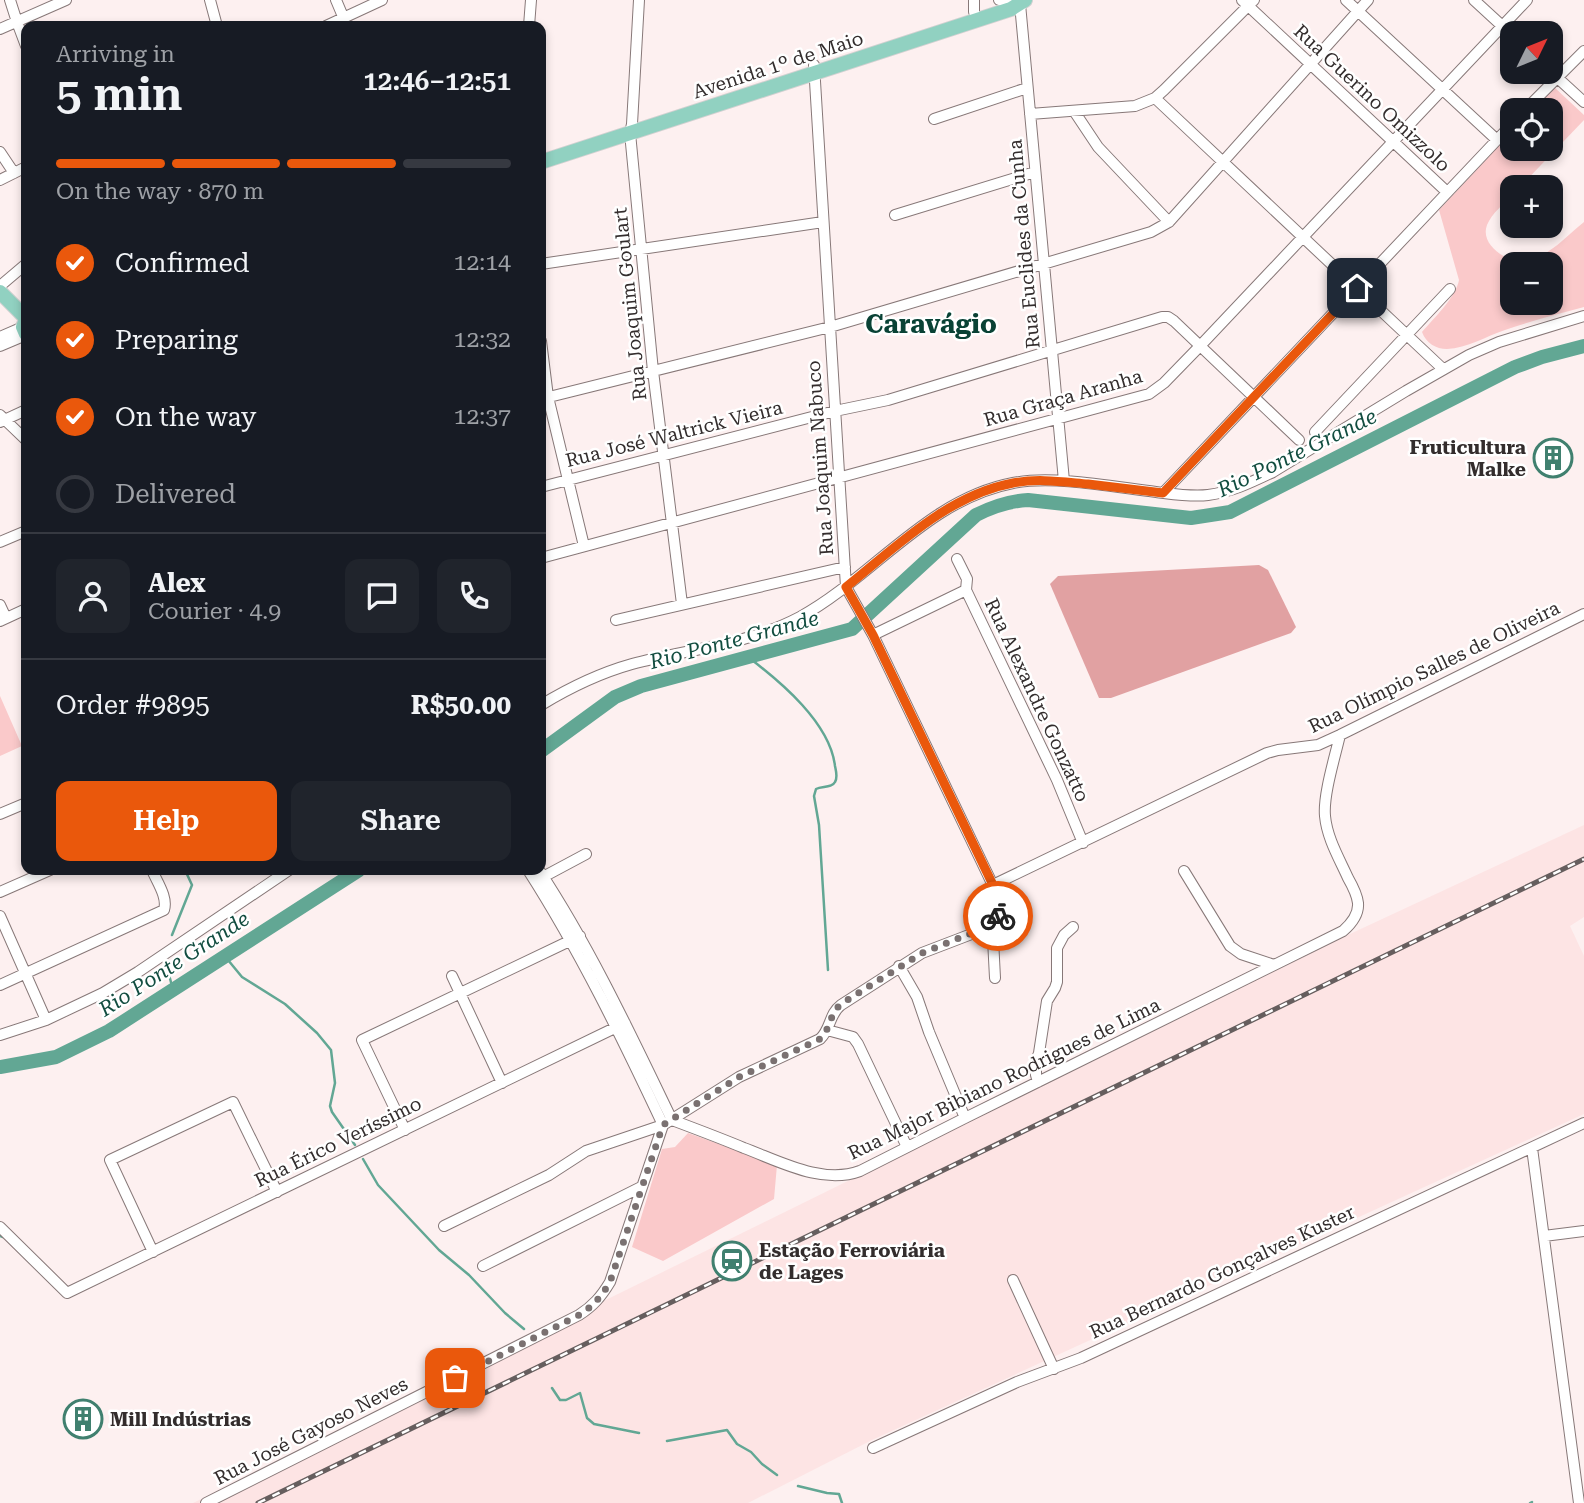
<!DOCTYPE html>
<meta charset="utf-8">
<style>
:root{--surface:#171b24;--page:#20242c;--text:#f1f3f6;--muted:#9ea1a6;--line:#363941;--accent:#ea580c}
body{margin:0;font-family:"Roboto Serif",serif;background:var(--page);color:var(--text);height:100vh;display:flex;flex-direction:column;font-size:26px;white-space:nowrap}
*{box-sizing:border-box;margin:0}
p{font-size:23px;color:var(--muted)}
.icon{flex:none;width:38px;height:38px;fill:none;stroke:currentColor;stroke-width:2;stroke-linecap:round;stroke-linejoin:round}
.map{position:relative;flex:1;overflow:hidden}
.sheet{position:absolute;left:21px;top:21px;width:525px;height:854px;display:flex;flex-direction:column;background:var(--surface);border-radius:14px;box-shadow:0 4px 10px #0003}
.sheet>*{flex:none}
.needle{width:46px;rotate:47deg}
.fabs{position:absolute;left:1500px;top:21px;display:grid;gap:14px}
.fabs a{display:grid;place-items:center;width:63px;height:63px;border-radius:14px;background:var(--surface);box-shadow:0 4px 10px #0003;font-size:35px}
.pin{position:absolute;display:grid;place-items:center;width:60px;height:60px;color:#fff;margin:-30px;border-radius:14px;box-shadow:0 4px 10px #0006}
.courier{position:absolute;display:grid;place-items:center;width:70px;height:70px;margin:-35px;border:5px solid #ea580c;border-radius:50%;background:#fff;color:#222;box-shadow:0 2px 9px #0007}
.summary em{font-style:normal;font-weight:600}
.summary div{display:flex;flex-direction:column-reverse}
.summary{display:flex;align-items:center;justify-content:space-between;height:119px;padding:0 35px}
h1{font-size:46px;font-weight:600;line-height:52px}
.bar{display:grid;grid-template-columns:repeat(4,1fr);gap:10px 7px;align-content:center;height:84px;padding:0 35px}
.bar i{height:9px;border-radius:5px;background:var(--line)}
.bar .selected{background:var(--accent)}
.bar p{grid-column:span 4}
.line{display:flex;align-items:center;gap:18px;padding:0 35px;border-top:2px solid var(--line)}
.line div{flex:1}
.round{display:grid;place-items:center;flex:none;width:74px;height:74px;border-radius:14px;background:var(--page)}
ol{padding:0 35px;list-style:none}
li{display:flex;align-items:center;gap:21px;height:77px}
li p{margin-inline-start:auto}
li .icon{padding:7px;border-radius:50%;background:var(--accent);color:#fff;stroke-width:4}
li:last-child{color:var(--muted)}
li i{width:38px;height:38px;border:4px solid var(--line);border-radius:50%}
.cta{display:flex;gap:14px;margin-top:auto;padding:14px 35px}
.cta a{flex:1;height:80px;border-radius:14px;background:var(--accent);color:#fff;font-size:28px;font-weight:600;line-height:80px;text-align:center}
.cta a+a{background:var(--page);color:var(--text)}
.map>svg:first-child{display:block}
.built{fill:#fde4e4}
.green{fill:#fac9ca;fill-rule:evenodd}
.forest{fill:#e1a1a2}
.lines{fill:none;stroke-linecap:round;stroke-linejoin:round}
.stream{stroke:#62a794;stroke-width:2.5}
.river{stroke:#62a794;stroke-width:14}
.minor-casing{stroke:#877878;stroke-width:12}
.major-casing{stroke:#d2d1d1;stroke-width:16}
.minor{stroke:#fff;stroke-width:10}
.major{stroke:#91d1c1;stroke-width:14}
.rail-casing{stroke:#665e5e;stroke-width:5}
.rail{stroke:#fff;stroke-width:2.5;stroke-dasharray:8;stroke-linecap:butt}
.done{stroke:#7a7171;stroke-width:7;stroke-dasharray:0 12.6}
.route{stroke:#ea580c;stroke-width:9}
.labels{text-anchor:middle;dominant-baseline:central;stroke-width:5;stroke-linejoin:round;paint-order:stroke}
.street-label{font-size:19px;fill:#332d2d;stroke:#fff}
.poi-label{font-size:19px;font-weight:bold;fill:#332d2d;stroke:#fff;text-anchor:start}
.water-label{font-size:21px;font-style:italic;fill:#124d40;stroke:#fff}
.district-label{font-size:26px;font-weight:bold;fill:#094235;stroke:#fff}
</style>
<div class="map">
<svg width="1584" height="1503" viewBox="0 0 1584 1503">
<rect width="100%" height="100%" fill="#fdf0f0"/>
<path class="built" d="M1584,825V917L1570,926L1584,956V1114L872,1440L748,1503H193L1350,934Z"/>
<path class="green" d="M1554,87L1584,115V120L1520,187H1512V195C1504,204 1492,213 1487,225C1480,243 1503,260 1519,261C1524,262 1530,259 1535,258C1553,252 1569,234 1584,222V307C1558,314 1531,321 1505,330C1487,336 1467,348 1447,349C1436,349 1426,343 1422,332C1434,318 1456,297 1459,280L1439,210L1512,132V149H1550V110H1533ZM1512,264H1550V303H1512Z
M0,696L22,746L0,756Z
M688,1133L777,1165L774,1199L663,1261L632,1247L662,1149L675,1147Z"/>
<path class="forest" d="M1259,565L1268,570L1296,627L1291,633L1111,698H1099L1050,584L1058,576Z"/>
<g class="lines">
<path class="stream" d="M748,657C781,682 830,723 835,766C836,771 838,777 835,782C832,788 822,786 816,789L814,796L819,825L828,970
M172,935L192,885L185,870
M223,957L228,960L242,977L285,1004L317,1033L331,1050L335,1083L330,1106L332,1112L355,1145
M167,967L173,990
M363,1159L378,1185L439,1250L469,1275L505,1313L524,1329
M0,1236L3,1237
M552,1388L560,1400H566L580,1393L587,1418L594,1424L639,1433
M667,1441L727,1430L737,1444L751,1452L762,1464L777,1475
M798,1486L827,1493L839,1494L842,1503
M1530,1503L1532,1502"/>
<path class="river" d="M541,751L615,697L641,686L852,629L976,515C994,506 1009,501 1028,500L1191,518L1230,512L1515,367L1542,357L1584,346
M0,1067L56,1057L109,1031L359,870"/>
<defs>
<path id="minor" d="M10,0L17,22L26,46
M210,0L217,26
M336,0L347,26
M639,0L632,124L630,133L653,371L682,604
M999,0L1007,2
M1242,0L1447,192
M1346,0L1497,140
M1474,0L1512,35
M1020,4L1064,481
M974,12V0
M326,26L382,0
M529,26L531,0
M0,29L66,0
M814,65L846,587L873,635L999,898C1002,910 999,916 990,924L993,939L995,978
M1550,71L1584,102
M1155,98L1443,369
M1525,110L1584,51
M1074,111L1098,147L1169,222
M1030,114L1135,106L1155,98L1164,90L1254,0
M934,119L1027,88
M0,152L14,173
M0,180L26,167
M895,215L1035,172
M541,264L823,222
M0,286L26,264
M0,337L23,327
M541,341L548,397L584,546
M0,346L26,335
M541,399L830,327L1151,232L1169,222L1368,0
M0,415L26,440
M0,422L26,410
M1315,432L1450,289
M541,487L835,411L888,400L1162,317H1168L1174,321L1299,440
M1163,493L1512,124
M0,542L26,531
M541,558L1149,394L1164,383L1200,346L1527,0
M957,559L967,579L966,590
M0,605L6,618
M616,620L845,567
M0,621L26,609
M873,635L966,590L1057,780L1083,843
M541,705C569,688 600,673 632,664C689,649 747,645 800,617C873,577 928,499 1013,483C1054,475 1114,487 1156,492C1173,494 1191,497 1208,495C1232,492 1252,482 1273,472L1406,391L1469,355L1499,342L1584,316
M0,814L26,803
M528,870C580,951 622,1038 663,1125
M539,870C591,949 631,1035 672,1120
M1184,871L1230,946L1241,954L1274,965
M543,877L586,854
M993,885L1267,753L1278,750L1318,745L1340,735L1584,614
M0,892L50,870
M0,916L46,1020
M899,966L917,997L929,1032L965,1118
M452,976L502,1083
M0,985L164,910C168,897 157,882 152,870
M827,1030L853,1037L858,1044L907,1147
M0,1035L46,1020L103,993L138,972L289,870
M1038,1082L1036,1075V1061L1039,1053L1047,1001L1055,988L1057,982V948L1064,935L1073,927
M672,1120C696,1129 720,1138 744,1148C779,1161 822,1185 860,1171L965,1118L1343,931C1351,924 1359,915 1358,903C1357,894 1352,885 1348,878C1339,858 1327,838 1325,816C1323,795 1335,757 1340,735
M405,1130L362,1040L580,936
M1532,1148L1579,1503
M444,1226L549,1175L586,1151L663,1125L739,1077L820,1039C831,1029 829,1014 841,1005L922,953L982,930L990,924
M0,1227L67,1293L625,1023
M1544,1236L1584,1231
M153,1252L110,1160L233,1102L277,1192
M483,1266L641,1187
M1013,1280L1054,1369
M873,1448L1017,1382L1081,1358L1584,1123
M206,1503L579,1315C593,1306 601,1297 610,1282L663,1125"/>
<path id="major" d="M541,162L1011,9L1025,0
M0,292L26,318
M26,320L23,327L26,334"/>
</defs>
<use href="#minor" class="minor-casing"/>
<use href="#major" class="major-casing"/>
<use href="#minor" class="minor"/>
<use href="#major" class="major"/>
<defs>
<path id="rail" d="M258,1503L1584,859"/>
</defs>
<use href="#rail" class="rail-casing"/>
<use href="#rail" class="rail"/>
</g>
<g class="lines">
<path class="done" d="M455,1378L579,1315C593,1306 601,1297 610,1282L663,1125L739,1077L820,1039C831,1029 829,1014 841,1004L922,953L982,929L990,924L998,916"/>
<path class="route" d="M998,916L1001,905L993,885L873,635L846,587C896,547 948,495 1013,483C1038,478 1064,482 1088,484C1113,487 1138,490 1163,493L1357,288"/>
</g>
<defs>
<symbol id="building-ring" viewBox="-11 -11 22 22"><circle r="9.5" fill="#fff" stroke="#40806f" stroke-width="1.5"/><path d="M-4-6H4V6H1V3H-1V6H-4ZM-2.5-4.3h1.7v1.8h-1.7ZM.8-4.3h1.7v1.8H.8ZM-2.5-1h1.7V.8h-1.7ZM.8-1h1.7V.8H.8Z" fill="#40806f"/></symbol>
<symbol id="station-ring" viewBox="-11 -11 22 22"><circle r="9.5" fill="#fff" stroke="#40806f" stroke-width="1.5"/><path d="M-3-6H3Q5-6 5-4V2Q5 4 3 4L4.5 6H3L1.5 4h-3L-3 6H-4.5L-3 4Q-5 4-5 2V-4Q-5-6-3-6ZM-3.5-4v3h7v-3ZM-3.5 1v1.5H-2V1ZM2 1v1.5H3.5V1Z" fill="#40806f"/></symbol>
</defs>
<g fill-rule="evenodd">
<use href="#building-ring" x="1531" y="436" width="44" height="44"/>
<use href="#station-ring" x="710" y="1239" width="44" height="44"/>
<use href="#building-ring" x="61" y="1397" width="44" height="44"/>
</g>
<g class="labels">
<g class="street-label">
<text transform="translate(778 65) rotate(-18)">Avenida 1º de Maio</text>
<text transform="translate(1372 98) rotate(43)">Rua Guerino Omizzolo</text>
<text transform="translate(1024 244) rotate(-95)">Rua Euclides da Cunha</text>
<text transform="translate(630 304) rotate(-96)">Rua Joaquim Goulart</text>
<text transform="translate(1063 398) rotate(-16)">Rua Graça Aranha</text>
<text transform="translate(674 434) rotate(-14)">Rua José Waltrick Vieira</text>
<text transform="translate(820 458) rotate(-94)">Rua Joaquim Nabuco</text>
<text transform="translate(1434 667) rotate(-26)">Rua Olímpio Salles de Oliveira</text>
<text transform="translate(1037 700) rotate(65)">Rua Alexandre Gonzatto</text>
<text transform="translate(1004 1079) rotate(-26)">Rua Major Bibiano Rodrigues de Lima</text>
<text transform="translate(338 1142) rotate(-26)">Rua Érico Veríssimo</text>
<text transform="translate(1222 1272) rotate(-25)">Rua Bernardo Gonçalves Kuster</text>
<text transform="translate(311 1431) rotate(-27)">Rua José Gayoso Neves</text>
</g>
<g class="poi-label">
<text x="1526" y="447" text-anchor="end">Fruticultura<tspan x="1526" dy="22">Malke</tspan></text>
<text x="759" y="1250">Estação Ferroviária<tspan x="759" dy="22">de Lages</tspan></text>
<text x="110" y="1419">Mill Indústrias</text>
</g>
<g class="water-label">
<text transform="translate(1297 453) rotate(-26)">Rio Ponte Grande</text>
<text transform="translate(734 640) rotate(-15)">Rio Ponte Grande</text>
<text transform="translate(174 964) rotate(-33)">Rio Ponte Grande</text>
</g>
<g class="district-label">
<text x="931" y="324">Caravágio</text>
</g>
</g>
</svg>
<div class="fabs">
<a><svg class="needle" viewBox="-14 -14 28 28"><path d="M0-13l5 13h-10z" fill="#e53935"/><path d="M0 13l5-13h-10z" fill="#9ea1a6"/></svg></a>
<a><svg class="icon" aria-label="locate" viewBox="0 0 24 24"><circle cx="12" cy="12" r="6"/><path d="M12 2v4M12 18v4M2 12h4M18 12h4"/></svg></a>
<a>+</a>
<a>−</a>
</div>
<div class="pin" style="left:455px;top:1378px;background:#ea580c"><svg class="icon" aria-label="bag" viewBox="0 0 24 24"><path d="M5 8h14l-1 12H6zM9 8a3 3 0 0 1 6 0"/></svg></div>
<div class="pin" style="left:1357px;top:288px;background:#1f2937"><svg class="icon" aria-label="home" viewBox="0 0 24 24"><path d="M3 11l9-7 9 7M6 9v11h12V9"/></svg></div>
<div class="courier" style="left:998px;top:916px"><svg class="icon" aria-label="bike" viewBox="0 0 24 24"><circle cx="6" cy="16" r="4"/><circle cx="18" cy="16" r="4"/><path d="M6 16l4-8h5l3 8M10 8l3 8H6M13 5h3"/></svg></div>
<section class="sheet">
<div class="summary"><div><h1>5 min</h1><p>Arriving in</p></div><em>12:46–12:51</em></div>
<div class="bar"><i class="selected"></i><i class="selected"></i><i class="selected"></i><i></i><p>On the way · 870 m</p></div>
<ol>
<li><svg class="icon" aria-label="check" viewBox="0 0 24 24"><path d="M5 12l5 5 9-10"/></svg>Confirmed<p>12:14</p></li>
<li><svg class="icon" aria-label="check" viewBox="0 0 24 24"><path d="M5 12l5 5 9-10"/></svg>Preparing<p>12:32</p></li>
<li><svg class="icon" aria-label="check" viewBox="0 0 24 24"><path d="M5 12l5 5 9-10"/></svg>On the way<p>12:37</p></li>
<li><i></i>Delivered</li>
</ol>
<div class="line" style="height:126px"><a class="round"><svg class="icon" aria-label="person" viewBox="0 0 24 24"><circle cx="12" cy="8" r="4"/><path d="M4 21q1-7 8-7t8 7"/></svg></a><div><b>Alex</b><p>Courier · 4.9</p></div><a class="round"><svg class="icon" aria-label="chat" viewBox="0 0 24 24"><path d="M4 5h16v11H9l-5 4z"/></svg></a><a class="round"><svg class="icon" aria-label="phone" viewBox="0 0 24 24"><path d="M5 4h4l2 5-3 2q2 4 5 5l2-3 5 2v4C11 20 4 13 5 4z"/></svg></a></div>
<div class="line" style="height:91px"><div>Order #9895</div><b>R$50.00</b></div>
<div class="cta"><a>Help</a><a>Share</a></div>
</section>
</div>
